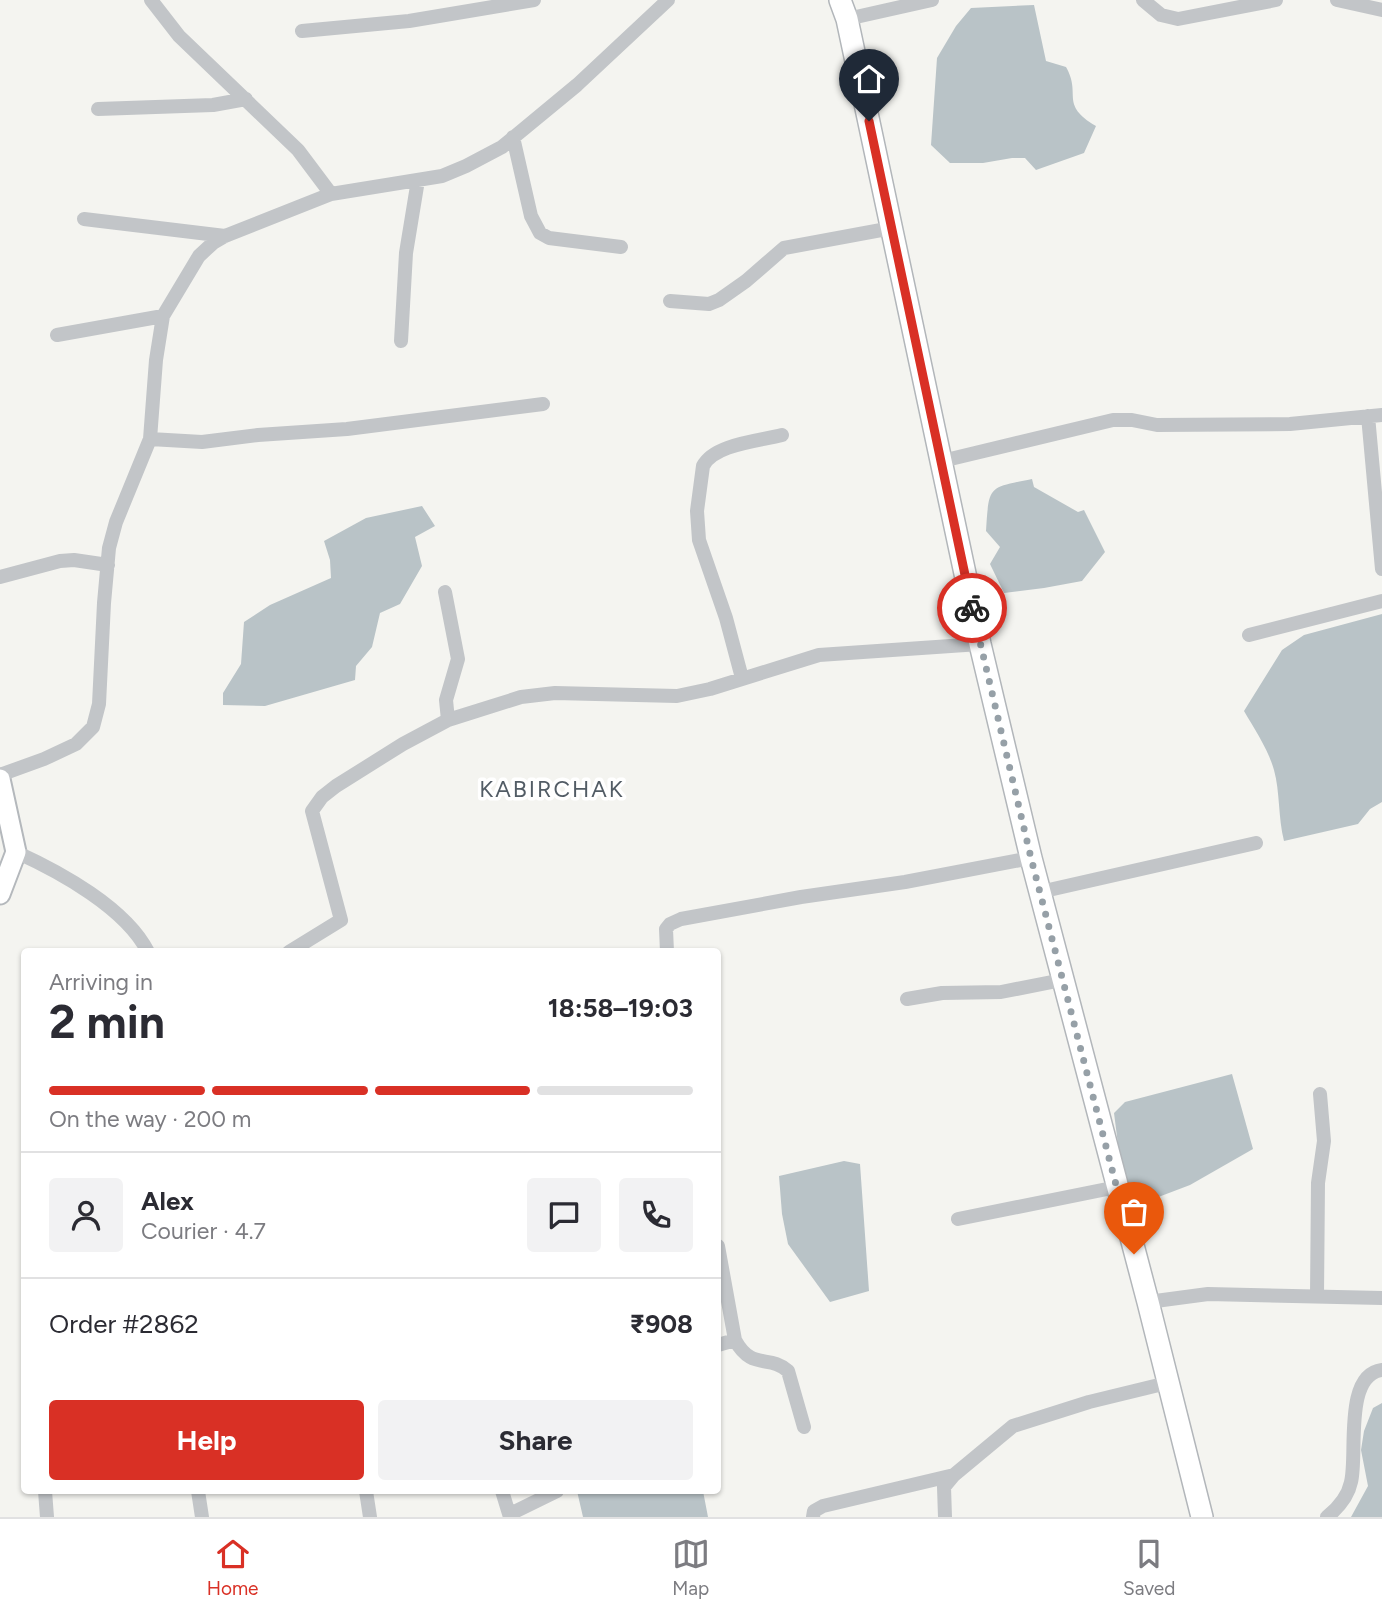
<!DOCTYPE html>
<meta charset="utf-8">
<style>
:root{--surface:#fff;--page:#f2f2f3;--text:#2b2b33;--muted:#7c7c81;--line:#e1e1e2;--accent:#d93025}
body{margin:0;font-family:Figtree,sans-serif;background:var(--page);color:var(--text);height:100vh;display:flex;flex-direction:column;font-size:26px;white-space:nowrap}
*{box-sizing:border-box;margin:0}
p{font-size:23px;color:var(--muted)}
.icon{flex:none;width:38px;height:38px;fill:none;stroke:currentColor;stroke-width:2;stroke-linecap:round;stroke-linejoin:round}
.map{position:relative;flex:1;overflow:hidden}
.sheet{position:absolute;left:21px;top:948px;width:700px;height:546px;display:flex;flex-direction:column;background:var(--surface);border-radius:7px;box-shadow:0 2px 5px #0004}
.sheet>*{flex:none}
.pin{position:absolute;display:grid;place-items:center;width:60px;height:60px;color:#fff;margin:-72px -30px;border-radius:50% 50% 50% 0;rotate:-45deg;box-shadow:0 0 7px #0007}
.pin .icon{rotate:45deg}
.courier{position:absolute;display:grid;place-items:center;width:70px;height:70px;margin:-35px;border:5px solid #d93025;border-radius:50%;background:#fff;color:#222;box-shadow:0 2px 9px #0007}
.headline em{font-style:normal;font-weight:700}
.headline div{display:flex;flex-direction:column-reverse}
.headline{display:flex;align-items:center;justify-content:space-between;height:119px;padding:0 28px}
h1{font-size:46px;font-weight:700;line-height:52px}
.bar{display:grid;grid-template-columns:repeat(4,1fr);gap:10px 7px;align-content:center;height:84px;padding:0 28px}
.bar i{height:9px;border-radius:5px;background:var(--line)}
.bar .on{background:var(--accent)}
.bar p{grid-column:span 4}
.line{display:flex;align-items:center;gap:18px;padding:0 28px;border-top:2px solid var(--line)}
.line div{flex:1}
.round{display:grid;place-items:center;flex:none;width:74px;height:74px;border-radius:7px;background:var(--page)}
.action{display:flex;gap:14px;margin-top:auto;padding:14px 28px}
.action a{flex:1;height:80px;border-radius:7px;background:var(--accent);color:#fff;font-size:28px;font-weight:700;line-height:80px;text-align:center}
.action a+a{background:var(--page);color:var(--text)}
.menu{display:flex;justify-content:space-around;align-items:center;height:98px;border-top:2px solid var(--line);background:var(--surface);font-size:19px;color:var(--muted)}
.menu a{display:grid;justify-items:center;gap:4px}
.menu .on{color:var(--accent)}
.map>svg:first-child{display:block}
.water{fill:#b9c3c7}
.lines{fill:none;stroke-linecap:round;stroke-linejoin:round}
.secondary-casing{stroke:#b4b8bc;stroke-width:23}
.primary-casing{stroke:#b2b6ba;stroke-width:24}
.street{stroke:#c2c5c8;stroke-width:14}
.secondary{stroke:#fff;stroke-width:19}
.primary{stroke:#fff;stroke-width:21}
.done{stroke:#96a0a7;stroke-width:7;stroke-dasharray:0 12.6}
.route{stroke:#d93025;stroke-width:9}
.labels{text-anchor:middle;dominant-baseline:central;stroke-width:7;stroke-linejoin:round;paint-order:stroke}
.neighbourhood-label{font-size:23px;letter-spacing:2px;fill:#525c65;stroke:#fff}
</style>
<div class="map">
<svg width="1382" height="1517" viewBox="0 0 1382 1517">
<rect width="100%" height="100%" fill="#f4f4f0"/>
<path class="water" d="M1034,5L1046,61L1066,67C1082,95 1059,104 1096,126L1084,153L1036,170L1025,158H1012L983,163H950L931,145L937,58L956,26L971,8Z
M1032,479L1034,487L1078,512L1084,510L1105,552L1082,581L1044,588L1004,593L990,564L1000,547L986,531C989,485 988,488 1032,479Z
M422,506L435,526L415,537L422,566L400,604L380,613L372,647L356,666L355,680L265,706L223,705V693L241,664L244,622L270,605L331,578L330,560L324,541L366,518Z
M1382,614V802L1370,809L1358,824L1284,841C1278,818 1280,791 1274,770C1268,749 1255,730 1244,711L1282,650L1304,635Z
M1232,1074L1253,1149L1190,1185L1140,1204L1125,1199L1114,1113L1125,1102Z
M844,1161L860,1164L869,1291L830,1302L788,1244L782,1214L779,1176Z
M1382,1403V1517H1351L1368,1486L1361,1450L1364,1431L1373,1408Z
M577,1491H703L708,1517H583Z"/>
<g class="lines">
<defs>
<path id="secondary" d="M0,779L16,852L0,894"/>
<path id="primary" d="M840,0L847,19L980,644L1031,858L1148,1302L1202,1517"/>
</defs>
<use href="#secondary" class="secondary-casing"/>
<use href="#primary" class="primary-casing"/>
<path class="street" d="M151,0L179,36L298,150L331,194
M1143,0L1161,15L1178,19L1276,0
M1337,0L1382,10
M847,19L932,0
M302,31L409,21L534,0
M98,109L213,105L246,99
M513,137L531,216L540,233L549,238L621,247
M84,219L225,236
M670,301L709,304L719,300L746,281L784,248L892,228
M57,335L163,316
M401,341L406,253L418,180
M1368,416L1382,569
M150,439L202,442L258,435L347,429L543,404
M942,461L1113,420H1132L1157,425L1290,424L1382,415
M0,577L60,561L74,560L108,565
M445,592L458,659L446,700L448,720
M1249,635L1382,601
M742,678L726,618L699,540L697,511L703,466C714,444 760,441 782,435
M0,775L44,759L76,744L93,727L99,704L104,603L109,548L116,522L150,439L156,360L163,316L199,256L213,243L225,236L331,194L442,176L466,166L502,147L577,85L668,0
M16,852C60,872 126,908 148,952
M1040,892L1256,843
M289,952L341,920L312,811L322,797L336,786L403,744L448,720L521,697L555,693L677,696L710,689L819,655L980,644
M667,952L666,929L670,924L681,919L801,897L905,882L1031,858
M907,999L942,993L1001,992L1062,980
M958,1219L1117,1187
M718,1246L735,1340C752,1371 769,1354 788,1371L804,1427
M1317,1295L1318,1183L1324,1141L1320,1094
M1148,1302L1208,1294L1382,1298
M718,1345L735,1340
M45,1491L47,1517
M198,1491L202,1517
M366,1491L370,1517
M502,1491L510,1517
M510,1514L557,1491
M813,1517L814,1511L823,1506L954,1475
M945,1517L944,1487L954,1475L1013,1426L1089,1402L1167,1383
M1327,1517C1338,1508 1348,1497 1351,1482C1358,1455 1343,1375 1382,1370"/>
<use href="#secondary" class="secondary"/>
<use href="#primary" class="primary"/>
</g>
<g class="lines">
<path class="done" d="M972,608L1031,858L1134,1254"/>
<path class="route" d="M869,121L972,608"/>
</g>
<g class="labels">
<g class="neighbourhood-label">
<text x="552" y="789">KABIRCHAK</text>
</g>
</g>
</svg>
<div class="pin" style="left:1134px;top:1254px;background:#ea580c"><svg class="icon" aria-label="bag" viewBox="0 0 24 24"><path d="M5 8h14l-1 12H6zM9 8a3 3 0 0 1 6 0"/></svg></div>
<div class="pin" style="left:869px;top:121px;background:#1f2937"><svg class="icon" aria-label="home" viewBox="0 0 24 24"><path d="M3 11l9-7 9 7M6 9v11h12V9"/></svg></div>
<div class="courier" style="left:972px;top:608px"><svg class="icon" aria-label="bike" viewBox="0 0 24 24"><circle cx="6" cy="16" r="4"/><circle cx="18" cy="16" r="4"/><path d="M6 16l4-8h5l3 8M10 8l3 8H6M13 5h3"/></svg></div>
<section class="sheet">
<div class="headline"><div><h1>2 min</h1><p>Arriving in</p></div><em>18:58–19:03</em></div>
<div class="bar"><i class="on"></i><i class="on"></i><i class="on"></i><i></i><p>On the way · 200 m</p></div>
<div class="line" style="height:126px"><a class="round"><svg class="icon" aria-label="person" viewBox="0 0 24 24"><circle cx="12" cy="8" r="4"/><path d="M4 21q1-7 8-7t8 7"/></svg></a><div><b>Alex</b><p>Courier · 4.7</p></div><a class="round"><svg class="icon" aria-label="chat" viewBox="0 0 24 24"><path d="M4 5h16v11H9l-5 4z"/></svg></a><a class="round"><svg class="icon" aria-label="phone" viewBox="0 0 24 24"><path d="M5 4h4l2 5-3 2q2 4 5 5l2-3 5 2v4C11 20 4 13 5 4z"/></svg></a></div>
<div class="line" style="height:91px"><div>Order #2862</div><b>₹908</b></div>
<div class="action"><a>Help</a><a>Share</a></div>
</section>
</div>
<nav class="menu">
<a class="on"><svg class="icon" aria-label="home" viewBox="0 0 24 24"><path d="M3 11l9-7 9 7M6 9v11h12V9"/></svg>Home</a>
<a><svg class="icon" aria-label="map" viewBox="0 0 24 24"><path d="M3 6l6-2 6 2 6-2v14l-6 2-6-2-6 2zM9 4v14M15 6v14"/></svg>Map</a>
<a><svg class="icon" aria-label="saved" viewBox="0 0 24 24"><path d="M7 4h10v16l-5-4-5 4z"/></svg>Saved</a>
</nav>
